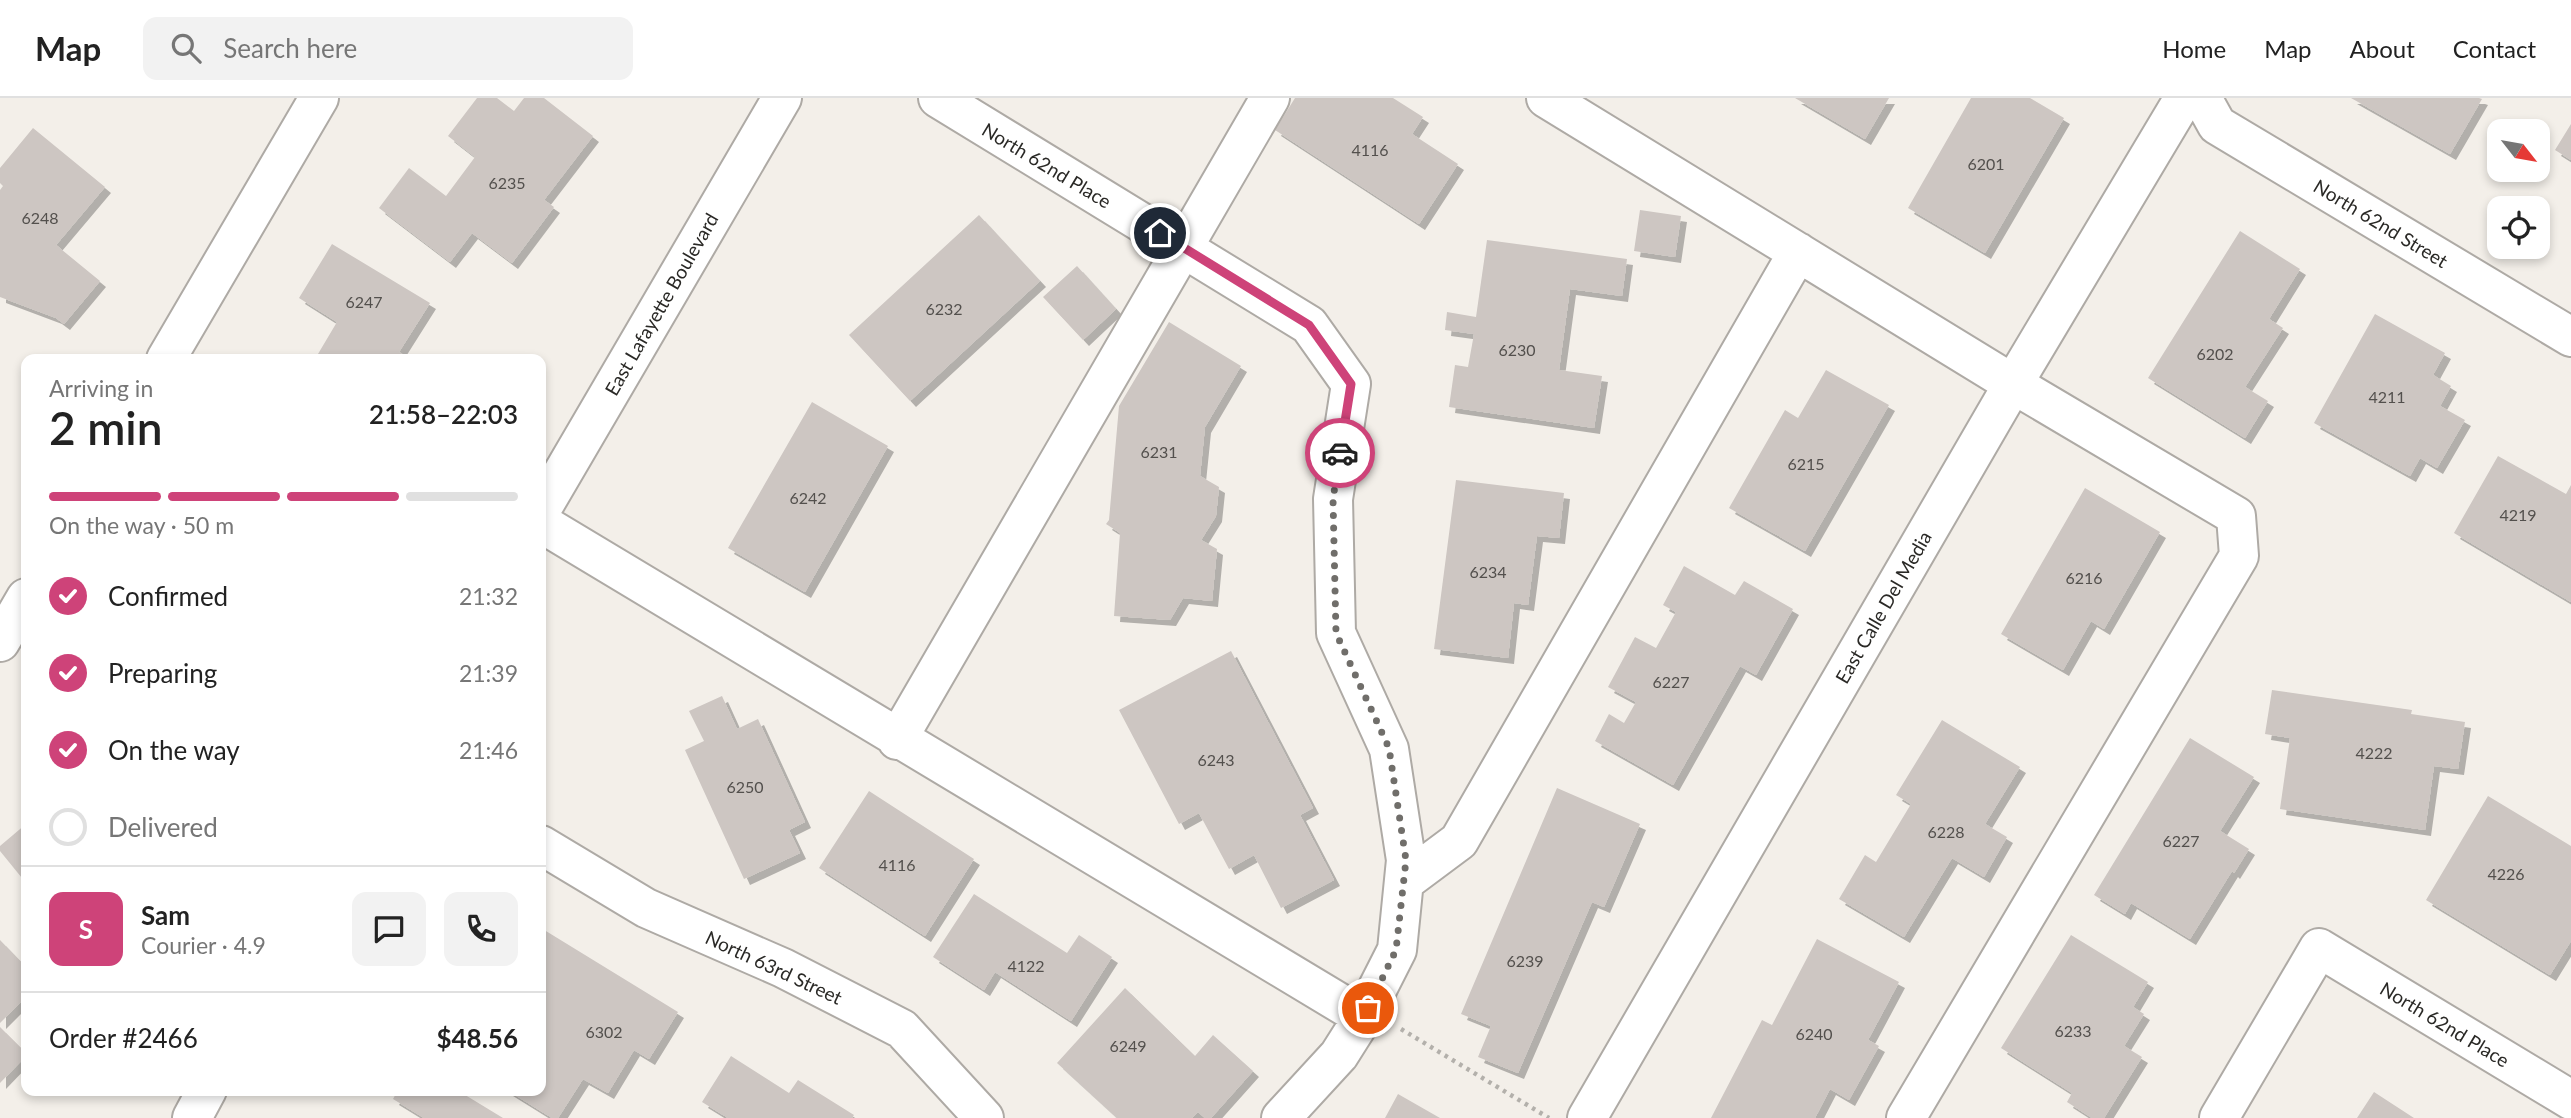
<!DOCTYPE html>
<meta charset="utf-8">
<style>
:root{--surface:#fff;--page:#f2f2f2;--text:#222;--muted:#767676;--line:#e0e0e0;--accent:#ce4379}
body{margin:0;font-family:Lato,sans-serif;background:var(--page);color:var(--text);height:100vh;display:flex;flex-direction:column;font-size:26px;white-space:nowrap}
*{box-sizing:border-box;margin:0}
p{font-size:23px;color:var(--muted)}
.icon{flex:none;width:38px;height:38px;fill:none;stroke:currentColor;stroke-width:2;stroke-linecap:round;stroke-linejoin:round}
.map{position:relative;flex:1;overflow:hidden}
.drawer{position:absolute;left:21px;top:256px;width:525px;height:742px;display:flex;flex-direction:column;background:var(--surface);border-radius:14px;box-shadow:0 4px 10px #0003}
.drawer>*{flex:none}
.needle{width:46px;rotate:121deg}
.tools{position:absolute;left:2487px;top:21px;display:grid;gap:14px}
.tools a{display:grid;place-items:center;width:63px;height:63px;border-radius:14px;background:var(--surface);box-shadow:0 4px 10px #0003;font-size:35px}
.pin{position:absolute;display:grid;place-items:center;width:60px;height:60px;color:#fff;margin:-30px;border:4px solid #fff;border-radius:50%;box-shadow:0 2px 7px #0007}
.courier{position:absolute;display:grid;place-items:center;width:70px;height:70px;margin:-35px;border:5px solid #ce4379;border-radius:50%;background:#fff;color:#222;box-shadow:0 2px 9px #0007}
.headline em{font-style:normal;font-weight:600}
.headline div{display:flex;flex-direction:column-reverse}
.headline{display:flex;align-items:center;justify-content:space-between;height:119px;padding:0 28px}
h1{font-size:46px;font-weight:600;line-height:52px}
.bar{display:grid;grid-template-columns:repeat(4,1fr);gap:10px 7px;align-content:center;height:84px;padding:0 28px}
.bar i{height:9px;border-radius:5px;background:var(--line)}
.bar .on{background:var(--accent)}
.bar p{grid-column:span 4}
.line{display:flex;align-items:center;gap:18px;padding:0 28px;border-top:2px solid var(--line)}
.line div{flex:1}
.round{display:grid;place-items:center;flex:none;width:74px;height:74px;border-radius:14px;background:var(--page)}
ol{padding:0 28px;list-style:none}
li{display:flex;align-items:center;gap:21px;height:77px}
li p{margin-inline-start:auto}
li .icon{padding:7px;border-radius:50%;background:var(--accent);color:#fff;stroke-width:4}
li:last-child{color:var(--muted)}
li i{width:38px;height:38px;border:4px solid var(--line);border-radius:50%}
header{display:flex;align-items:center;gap:42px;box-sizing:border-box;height:98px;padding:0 35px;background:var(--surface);border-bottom:2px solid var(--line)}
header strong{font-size:33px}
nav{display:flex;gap:38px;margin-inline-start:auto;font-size:24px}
.search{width:490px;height:63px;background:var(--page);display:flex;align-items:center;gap:18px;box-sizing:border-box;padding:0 24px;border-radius:14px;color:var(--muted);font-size:26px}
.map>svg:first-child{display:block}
.building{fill:#cdc6c2;filter:url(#shadow)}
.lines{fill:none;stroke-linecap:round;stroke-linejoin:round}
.minor-casing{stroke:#aeaaa5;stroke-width:42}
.path{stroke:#b3b0ab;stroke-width:4.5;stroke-dasharray:3.5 5;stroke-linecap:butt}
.minor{stroke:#fff;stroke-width:38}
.done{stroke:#706e6a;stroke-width:7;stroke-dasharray:0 12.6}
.route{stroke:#ce4379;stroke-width:9}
.labels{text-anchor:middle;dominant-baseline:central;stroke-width:5;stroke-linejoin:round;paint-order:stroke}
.number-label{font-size:16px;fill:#53504d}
.street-label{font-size:19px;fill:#2a2926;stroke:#fff}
</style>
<header>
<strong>Map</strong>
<div class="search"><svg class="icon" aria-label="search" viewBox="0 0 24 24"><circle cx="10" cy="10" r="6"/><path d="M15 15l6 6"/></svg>Search here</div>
<nav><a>Home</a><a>Map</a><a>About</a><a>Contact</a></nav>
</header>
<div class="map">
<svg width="2571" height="1020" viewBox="0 0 2571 1020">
<defs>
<filter id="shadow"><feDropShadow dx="6" dy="6" stdDeviation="0" flood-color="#0004"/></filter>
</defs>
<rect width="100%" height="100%" fill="#f3efe9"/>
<path class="building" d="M477,0H497L514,13L524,0H544L593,38L544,102L554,109L512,165L472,135L450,164L379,110L409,70L446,98L475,59L448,38Z
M1295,0H1393L1423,19L1412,36L1458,66L1419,126L1275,32Z
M1795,0H1889L1865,41Z
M1971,0H2030L2064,20L1985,155L1908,110Z
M2351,0H2479L2482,1L2450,56Z
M2571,26V62L2555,52Z
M33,30L105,89L56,147L100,183L64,226L56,220L0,199V92L3,88L0,85V70Z
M1640,112L1681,118L1675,159L1634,153Z
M979,117L1040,183L910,303L849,237Z
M2240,133L2300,171L2269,221L2283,230L2245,289L2268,303L2245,340L2148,280Z
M1487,142L1627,161L1622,198L1570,191L1559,272L1602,278L1594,330L1449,309L1455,267L1468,269L1474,236L1445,232L1447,214L1476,219Z
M332,146L430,205L399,254L410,261H315L337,224L299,200Z
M1077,168L1116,211L1083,242L1043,199Z
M2375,216L2445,255L2433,277L2451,288L2440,308L2465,322L2437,370L2420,360L2410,378L2314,325Z
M1169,224L1241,268L1205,329L1200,378L1219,389L1216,418L1201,442L1217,451L1212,503L1183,500L1170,522L1114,518L1120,435L1106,426L1109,422L1119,308Z
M1826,272L1889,307L1805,453L1729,410L1785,312L1798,320Z
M812,304L888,348L805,494L728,450Z
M2498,358L2566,396L2571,387V504L2454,435Z
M1456,382L1564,395L1559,440L1537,438L1528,507L1514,505L1508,560L1434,551Z
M2085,390L2160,434L2104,531L2091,523L2063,572L2001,536Z
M1684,468L1735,497L1744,483L1793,511L1756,577L1740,568L1673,687L1595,643L1609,616L1624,625L1636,604L1608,589L1635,539L1656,550L1676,514L1663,507Z
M1231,553L1313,710L1300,717L1334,782L1281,810L1254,757L1229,771L1199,715L1179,726L1119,612Z
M2272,592L2412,612L2411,616L2465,624L2458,671L2434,668L2425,732L2280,711L2290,640L2265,636Z
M722,598L737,631L758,621L805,724L789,732L800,755L744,781L685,652L704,643L689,613Z
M1942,622L2020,669L1985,726L2007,739L1984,779L1952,760L1904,839L1839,801L1865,757L1876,764L1911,706L1896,697Z
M2190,640L2254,679L2220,733L2249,751L2234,775L2232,773L2190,841L2131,805L2125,816L2094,797Z
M1557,690L1640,726L1604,809L1592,804L1518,975L1478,959L1491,928L1461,916Z
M869,693L974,761L925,838L819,770Z
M2488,698L2571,748V843L2550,877L2426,802Z
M26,726V785L0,753V748Z
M974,796L1067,855L1079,837L1112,859L1071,923L995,874L984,892L933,859Z
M541,830L678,914L649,961L634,952L608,995L583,981L558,1020H552L507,992H541Z
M2071,837L2148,884L2133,909L2144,916L2124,948L2142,959L2104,1020H2092L2067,1004L2072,995L2001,950Z
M1817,841L1899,884L1868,942L1879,948L1849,1002L1830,991L1815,1020H1711L1762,922L1772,927Z
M0,842L26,869V899L0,925Z
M1125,890L1195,958L1213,937L1253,973L1211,1020H1205L1198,1014L1192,1020H1117L1057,965Z
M0,929L26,955V958L0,985Z
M731,958L789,995L798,982L854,1017L852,1020H728L702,1004Z
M398,992H457L503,1020H424L393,1001Z
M2374,994L2414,1020H2357Z
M1398,996L1440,1020H1385Z"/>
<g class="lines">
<defs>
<path id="minor" d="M938,0L1309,227L1351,286L1333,401L1336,535L1389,651L1406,762L1397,852L1363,919L1339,957L1281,1020
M1546,0L2013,286L2236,418L2239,458L1906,1020
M2202,0L2217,27L2571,239
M166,261L319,0
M541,412L782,0
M541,425L1363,919
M0,544L26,500
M897,642L1270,0
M541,747L646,810L783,870L902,931L984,1020
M1404,784L1459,743L1798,154
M192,1020L207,992
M1587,1020L2013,286L2184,0
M2219,1020L2319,850L2571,1002"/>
</defs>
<use href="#minor" class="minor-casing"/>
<path class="path" d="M1401,931L1549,1020"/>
<use href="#minor" class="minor"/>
</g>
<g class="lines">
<path class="done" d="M1340,355L1333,401L1336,535L1389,650L1406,762L1396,852L1368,910"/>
<path class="route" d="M1160,135L1309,227L1351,286L1340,355"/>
</g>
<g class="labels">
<g class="number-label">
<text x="1370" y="51">4116</text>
<text x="1986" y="65">6201</text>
<text x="507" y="84">6235</text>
<text x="40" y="119">6248</text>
<text x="364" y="203">6247</text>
<text x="944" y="210">6232</text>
<text x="1517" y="251">6230</text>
<text x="2215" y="255">6202</text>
<text x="2387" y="298">4211</text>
<text x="1159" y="353">6231</text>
<text x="1806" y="365">6215</text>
<text x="808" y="399">6242</text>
<text x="2518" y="416">4219</text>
<text x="1488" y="473">6234</text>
<text x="2084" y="479">6216</text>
<text x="1671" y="583">6227</text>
<text x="2374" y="654">4222</text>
<text x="1216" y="661">6243</text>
<text x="745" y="688">6250</text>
<text x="1946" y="733">6228</text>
<text x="2181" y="742">6227</text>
<text x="897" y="766">4116</text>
<text x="2506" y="775">4226</text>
<text x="1525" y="862">6239</text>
<text x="1026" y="867">4122</text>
<text x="2073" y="932">6233</text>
<text x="604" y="933">6302</text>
<text x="1814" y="935">6240</text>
<text x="1128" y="947">6249</text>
</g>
<g class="street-label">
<text transform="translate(1047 67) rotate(31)">North 62nd Place</text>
<text transform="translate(2381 125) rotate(31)">North 62nd Street</text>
<text transform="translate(661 206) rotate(-60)">East Lafayette Boulevard</text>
<text transform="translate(1883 509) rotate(-60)">East Calle Del Media</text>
<text transform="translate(774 869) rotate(25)">North 63rd Street</text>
<text transform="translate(2445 926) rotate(31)">North 62nd Place</text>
</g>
</g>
</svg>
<div class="tools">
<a><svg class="needle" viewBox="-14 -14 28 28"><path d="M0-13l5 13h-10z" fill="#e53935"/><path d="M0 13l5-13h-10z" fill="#767676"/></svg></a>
<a><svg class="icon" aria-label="locate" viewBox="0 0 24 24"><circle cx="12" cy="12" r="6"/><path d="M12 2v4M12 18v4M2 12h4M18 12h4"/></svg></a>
</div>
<div class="pin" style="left:1368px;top:910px;background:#ea580c"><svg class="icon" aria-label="bag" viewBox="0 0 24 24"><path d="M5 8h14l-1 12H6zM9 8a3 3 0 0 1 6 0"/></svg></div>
<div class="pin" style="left:1160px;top:135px;background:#1f2937"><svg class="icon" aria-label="home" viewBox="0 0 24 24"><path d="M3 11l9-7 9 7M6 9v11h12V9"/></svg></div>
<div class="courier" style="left:1340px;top:355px"><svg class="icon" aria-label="car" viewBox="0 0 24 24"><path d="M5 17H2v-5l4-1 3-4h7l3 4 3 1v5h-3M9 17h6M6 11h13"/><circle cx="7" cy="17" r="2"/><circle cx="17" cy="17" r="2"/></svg></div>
<section class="drawer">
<div class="headline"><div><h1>2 min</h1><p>Arriving in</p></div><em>21:58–22:03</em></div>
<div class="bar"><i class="on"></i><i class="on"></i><i class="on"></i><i></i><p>On the way · 50 m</p></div>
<ol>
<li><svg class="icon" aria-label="check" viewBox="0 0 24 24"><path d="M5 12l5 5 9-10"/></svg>Confirmed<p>21:32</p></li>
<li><svg class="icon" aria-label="check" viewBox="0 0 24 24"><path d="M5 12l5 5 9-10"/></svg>Preparing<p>21:39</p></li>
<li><svg class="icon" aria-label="check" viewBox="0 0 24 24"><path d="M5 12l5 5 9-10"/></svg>On the way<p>21:46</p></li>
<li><i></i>Delivered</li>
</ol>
<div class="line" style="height:126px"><b class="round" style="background:var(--accent);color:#fff">S</b><div><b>Sam</b><p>Courier · 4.9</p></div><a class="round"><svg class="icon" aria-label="chat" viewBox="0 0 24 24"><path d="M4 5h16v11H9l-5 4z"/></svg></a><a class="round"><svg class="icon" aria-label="phone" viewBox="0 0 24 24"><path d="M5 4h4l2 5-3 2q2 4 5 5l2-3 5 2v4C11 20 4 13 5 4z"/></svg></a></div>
<div class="line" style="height:91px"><div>Order #2466</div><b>$48.56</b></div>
</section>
</div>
